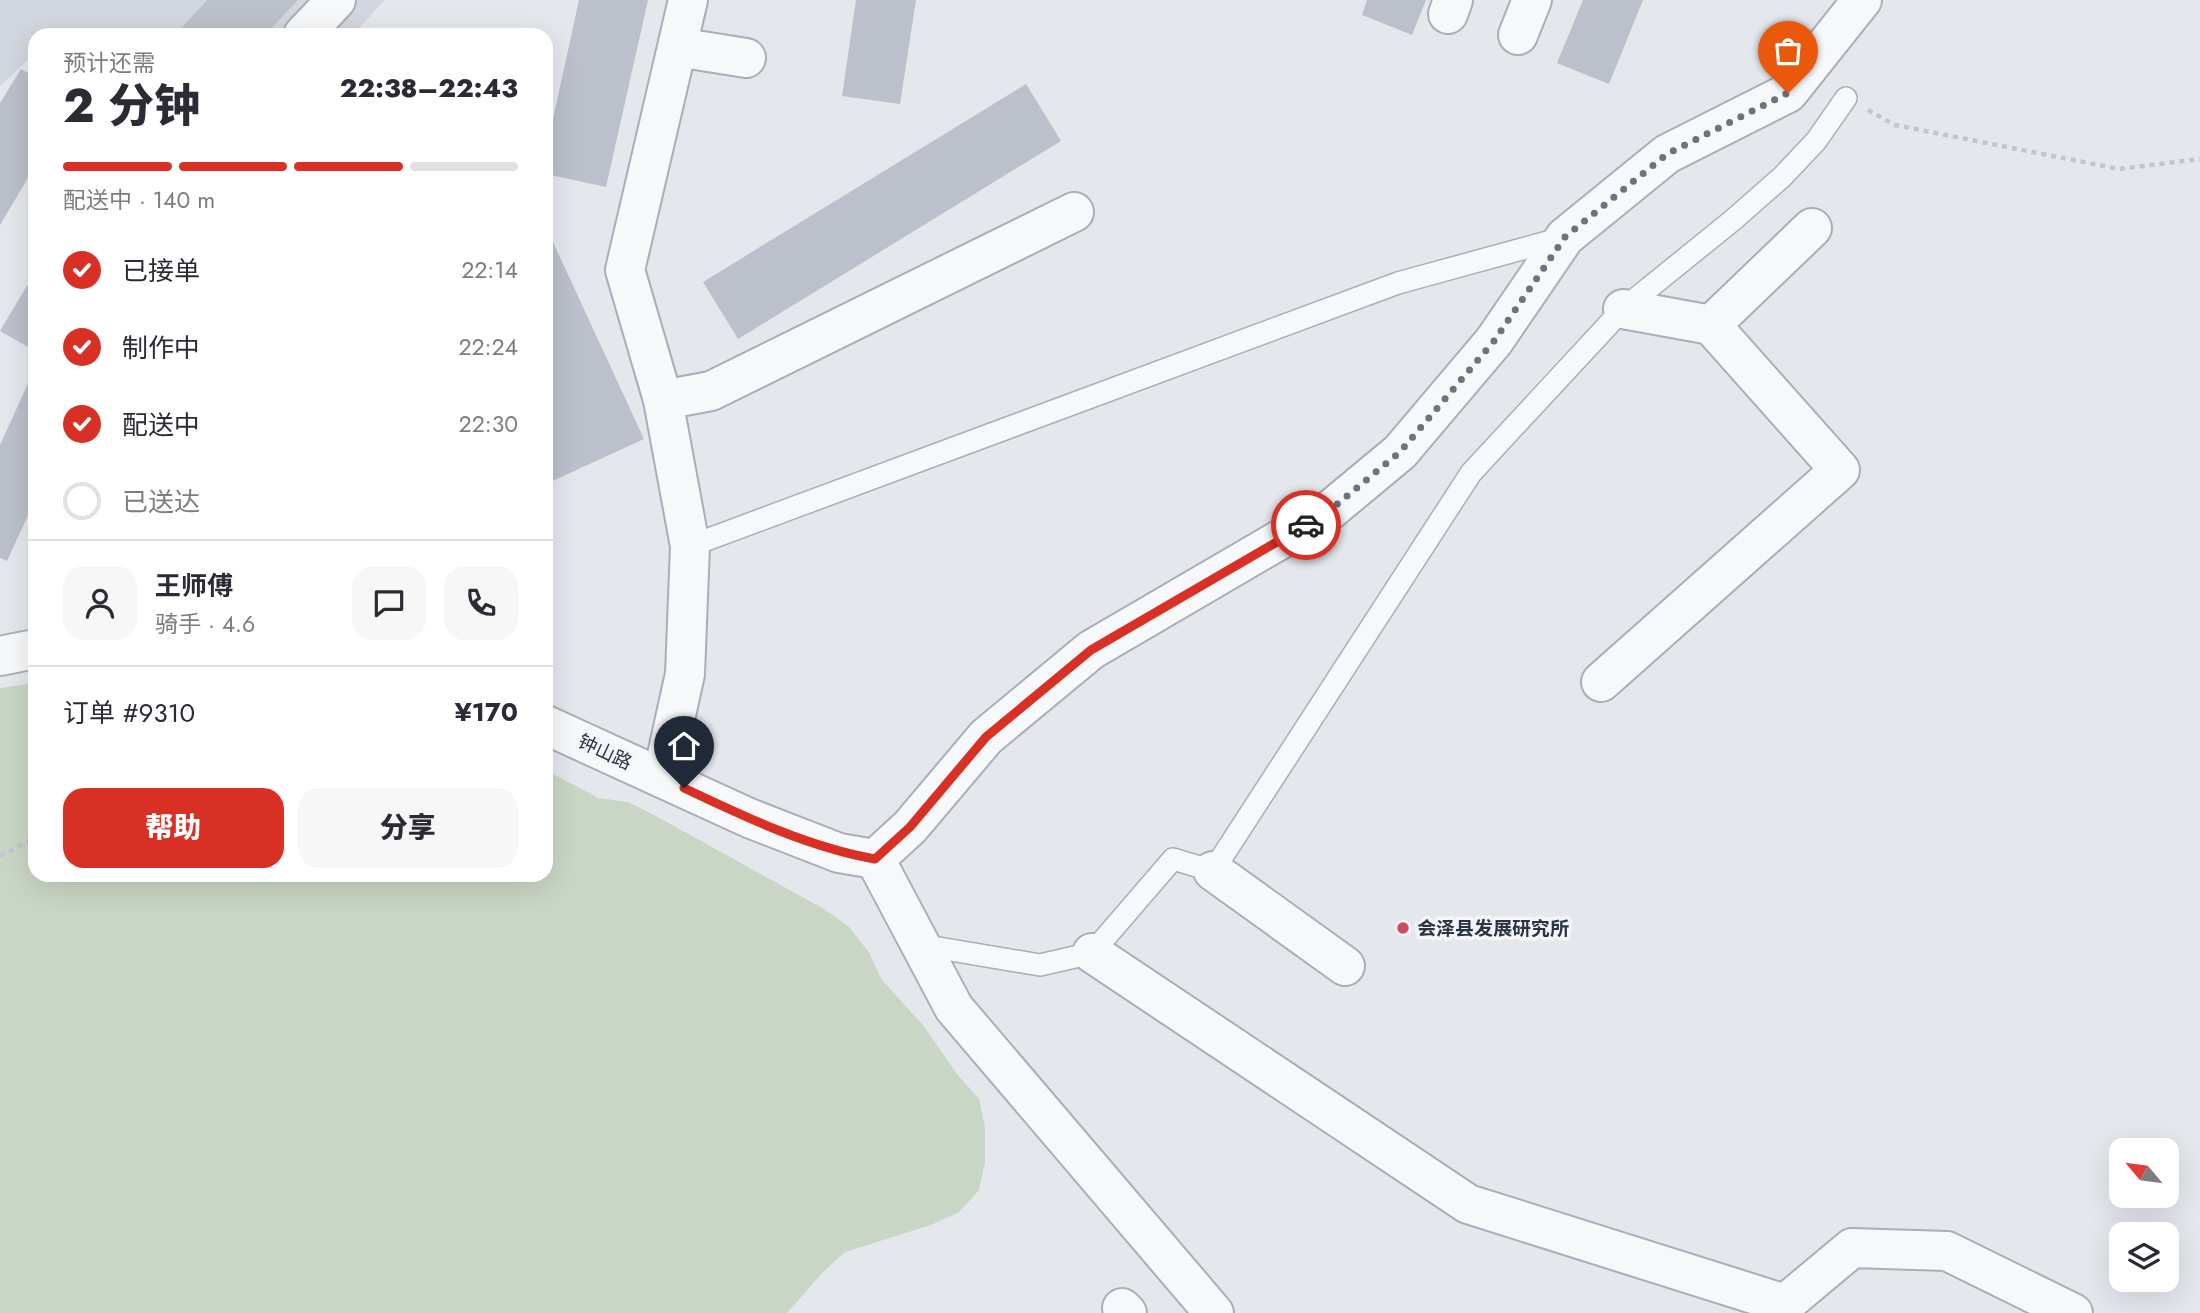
<!DOCTYPE html>
<html lang="zh">
<meta charset="utf-8">
<style>
:root{--surface:#fff;--page:#f7f7f7;--text:#2b2b33;--muted:#7c7c81;--line:#e1e1e2;--accent:#d93025}
body{margin:0;font-family:Jost,"Noto Sans SC",sans-serif;background:var(--page);color:var(--text);height:100vh;display:flex;flex-direction:column;font-size:26px;white-space:nowrap}
*{box-sizing:border-box;margin:0}
p{font-size:23px;color:var(--muted)}
.icon{flex:none;width:38px;height:38px;fill:none;stroke:currentColor;stroke-width:2;stroke-linecap:round;stroke-linejoin:round}
.map{position:relative;flex:1;overflow:hidden}
.details{position:absolute;left:28px;top:28px;width:525px;height:854px;display:flex;flex-direction:column;background:var(--surface);border-radius:21px;box-shadow:0 7px 28px #0002}
.details>*{flex:none}
.needle{width:46px;rotate:299deg}
.fabs{position:absolute;left:2109px;top:1138px;display:grid;gap:14px}
.fabs a{display:grid;place-items:center;width:70px;height:70px;border-radius:14px;background:var(--surface);box-shadow:0 7px 28px #0002;font-size:35px}
.pin{position:absolute;display:grid;place-items:center;width:60px;height:60px;color:#fff;margin:-72px -30px;border-radius:50% 50% 50% 0;rotate:-45deg;box-shadow:0 0 7px #0007}
.pin .icon{rotate:45deg}
.courier{position:absolute;display:grid;place-items:center;width:70px;height:70px;margin:-35px;border:5px solid #d93025;border-radius:50%;background:#fff;color:#222;box-shadow:0 2px 9px #0007}
.headline em{font-style:normal;font-weight:800}
.headline div{display:flex;flex-direction:column-reverse}
.headline{display:flex;align-items:center;justify-content:space-between;height:119px;padding:0 35px}
h1{font-size:46px;font-weight:800;line-height:52px}
.bar{display:grid;grid-template-columns:repeat(4,1fr);gap:10px 7px;align-content:center;height:84px;padding:0 35px}
.bar i{height:9px;border-radius:5px;background:var(--line)}
.bar .on{background:var(--accent)}
.bar p{grid-column:span 4}
.line{display:flex;align-items:center;gap:18px;padding:0 35px;border-top:2px solid var(--line)}
.line div{flex:1}
.round{display:grid;place-items:center;flex:none;width:74px;height:74px;border-radius:21px;background:var(--page)}
ol{padding:0 35px;list-style:none}
li{display:flex;align-items:center;gap:21px;height:77px}
li p{margin-inline-start:auto}
li .icon{padding:7px;border-radius:50%;background:var(--accent);color:#fff;stroke-width:4}
li:last-child{color:var(--muted)}
li i{width:38px;height:38px;border:4px solid var(--line);border-radius:50%}
.primary-button{display:flex;gap:14px;margin-top:auto;padding:14px 35px}
.primary-button a{flex:1;height:80px;border-radius:21px;background:var(--accent);color:#fff;font-size:28px;font-weight:800;line-height:80px;text-align:center}
.primary-button a+a{background:var(--page);color:var(--text)}
.map>svg:first-child{display:block}
.built{fill:#d2d6de}
.green{fill:#c9d6c5}
.building{fill:#bbc0ca}
.lines{fill:none;stroke-linecap:round;stroke-linejoin:round}
.service-casing{stroke:#a9aeb7;stroke-width:24}
.minor-casing{stroke:#a9aeb7;stroke-width:42}
.tertiary-casing{stroke:#a9aeb7;stroke-width:42}
.path{stroke:#c2c5cb;stroke-width:4.5;stroke-dasharray:5 5;stroke-linecap:butt}
.service{stroke:#f7f8fa;stroke-width:21}
.minor{stroke:#f7f8fa;stroke-width:38}
.tertiary{stroke:#f7f8fa;stroke-width:38}
.done{stroke:#6c737f;stroke-width:7;stroke-dasharray:0 12.6}
.route{stroke:#d93025;stroke-width:9}
.poi-dot{fill:#d1495b;stroke:#f4f6f9;stroke-width:2.5}
.labels{text-anchor:middle;dominant-baseline:central;stroke-width:7;stroke-linejoin:round;paint-order:stroke}
.street-label{font-size:19px;fill:#2b3445;stroke:#f4f6f9}
.poi-label{font-size:19px;font-weight:bold;fill:#2b3445;stroke:#f4f6f9;text-anchor:start}
</style>
<div class="map">
<svg width="2200" height="1313" viewBox="0 0 2200 1313">
<rect width="100%" height="100%" fill="#e4e7ec"/>
<path class="built" d="M0,0H385L352,35H35V53L0,86Z"/>
<path class="green" d="M35,683V875H546V770L598,798L628,802L654,815L824,909L849,927L868,951L882,980L923,1025L957,1074L979,1099L985,1128V1162L979,1190L959,1212L931,1225L845,1252L822,1273L787,1313H0V688Z"/>
<path class="building" d="M207,0H298L265,35H175Z
M579,0H648L606,187L546,174V151Z
M856,0H916L900,104L842,96Z
M1367,0H1426L1412,35L1362,15Z
M1583,0H1643L1609,84L1557,63Z
M21,69L35,77V166L0,225V103Z
M1026,84L1061,141L738,339L703,282Z
M546,227L644,439L546,484Z
M35,272V351L0,331Z
M30,379L35,381V500L7,561L0,558V445Z"/>
<g class="lines">
<defs>
<path id="service" d="M690,546L1398,283L1562,238
M921,945L1040,965L1092,953L1173,859L1213,871L1471,473L1623,309L1733,220L1782,177L1816,141L1846,98"/>
<path id="minor" d="M1448,14L1453,0
M303,35L336,0
M1518,35L1532,0
M677,47L746,58
M1711,325L1812,228
M663,400L711,391L1074,212
M1601,682L1840,470L1711,325L1623,309
M662,778L685,674L690,546L663,400L625,270L688,0
M875,859L954,1008L1214,1313
M1213,871L1345,966
M1092,953L1468,1204L1785,1304L1852,1248L1947,1251L2073,1313
M1122,1308L1127,1313"/>
<path id="tertiary" d="M0,656L35,649
M546,725L749,818L839,853L875,859L910,827L986,737L1091,650L1329,511L1400,452L1494,341L1565,237L1667,154L1788,93L1862,0"/>
</defs>
<use href="#service" class="service-casing"/>
<use href="#minor" class="minor-casing"/>
<use href="#tertiary" class="tertiary-casing"/>
<path class="path" d="M1868,110L1895,125L2119,169L2200,159
M0,856L35,838"/>
<use href="#service" class="service"/>
<use href="#minor" class="minor"/>
<use href="#tertiary" class="tertiary"/>
</g>
<g class="lines">
<path class="done" d="M1306,525L1329,511L1400,452L1494,341L1565,237L1667,154L1788,93"/>
<path class="route" d="M684,788C745,817 808,847 875,859L910,827L986,737L1091,650L1306,525"/>
</g>
<circle class="poi-dot" cx="1403" cy="928" r="7"/>
<g class="labels">
<g class="street-label">
<text transform="translate(605 752) rotate(25)">钟山路</text>
</g>
<g class="poi-label">
<text x="1417" y="928">会泽县发展研究所</text>
</g>
</g>
</svg>
<div class="fabs">
<a><svg class="needle" viewBox="-14 -14 28 28"><path d="M0-13l5 13h-10z" fill="#e53935"/><path d="M0 13l5-13h-10z" fill="#7c7c81"/></svg></a>
<a><svg class="icon" aria-label="layers" viewBox="0 0 24 24"><path d="M12 4l9 5-9 5-9-5zM3 14l9 5 9-5"/></svg></a>
</div>
<div class="pin" style="left:1788px;top:93px;background:#ea580c"><svg class="icon" aria-label="bag" viewBox="0 0 24 24"><path d="M5 8h14l-1 12H6zM9 8a3 3 0 0 1 6 0"/></svg></div>
<div class="pin" style="left:684px;top:788px;background:#1f2937"><svg class="icon" aria-label="home" viewBox="0 0 24 24"><path d="M3 11l9-7 9 7M6 9v11h12V9"/></svg></div>
<div class="courier" style="left:1306px;top:525px"><svg class="icon" aria-label="car" viewBox="0 0 24 24"><path d="M5 17H2v-5l4-1 3-4h7l3 4 3 1v5h-3M9 17h6M6 11h13"/><circle cx="7" cy="17" r="2"/><circle cx="17" cy="17" r="2"/></svg></div>
<section class="details">
<div class="headline"><div><h1>2 分钟</h1><p>预计还需</p></div><em>22:38–22:43</em></div>
<div class="bar"><i class="on"></i><i class="on"></i><i class="on"></i><i></i><p>配送中 · 140 m</p></div>
<ol>
<li><svg class="icon" aria-label="check" viewBox="0 0 24 24"><path d="M5 12l5 5 9-10"/></svg>已接单<p>22:14</p></li>
<li><svg class="icon" aria-label="check" viewBox="0 0 24 24"><path d="M5 12l5 5 9-10"/></svg>制作中<p>22:24</p></li>
<li><svg class="icon" aria-label="check" viewBox="0 0 24 24"><path d="M5 12l5 5 9-10"/></svg>配送中<p>22:30</p></li>
<li><i></i>已送达</li>
</ol>
<div class="line" style="height:126px"><a class="round"><svg class="icon" aria-label="person" viewBox="0 0 24 24"><circle cx="12" cy="8" r="4"/><path d="M4 21q1-7 8-7t8 7"/></svg></a><div><b>王师傅</b><p>骑手 · 4.6</p></div><a class="round"><svg class="icon" aria-label="chat" viewBox="0 0 24 24"><path d="M4 5h16v11H9l-5 4z"/></svg></a><a class="round"><svg class="icon" aria-label="phone" viewBox="0 0 24 24"><path d="M5 4h4l2 5-3 2q2 4 5 5l2-3 5 2v4C11 20 4 13 5 4z"/></svg></a></div>
<div class="line" style="height:91px"><div>订单 #9310</div><b>¥170</b></div>
<div class="primary-button"><a>帮助</a><a>分享</a></div>
</section>
</div>
